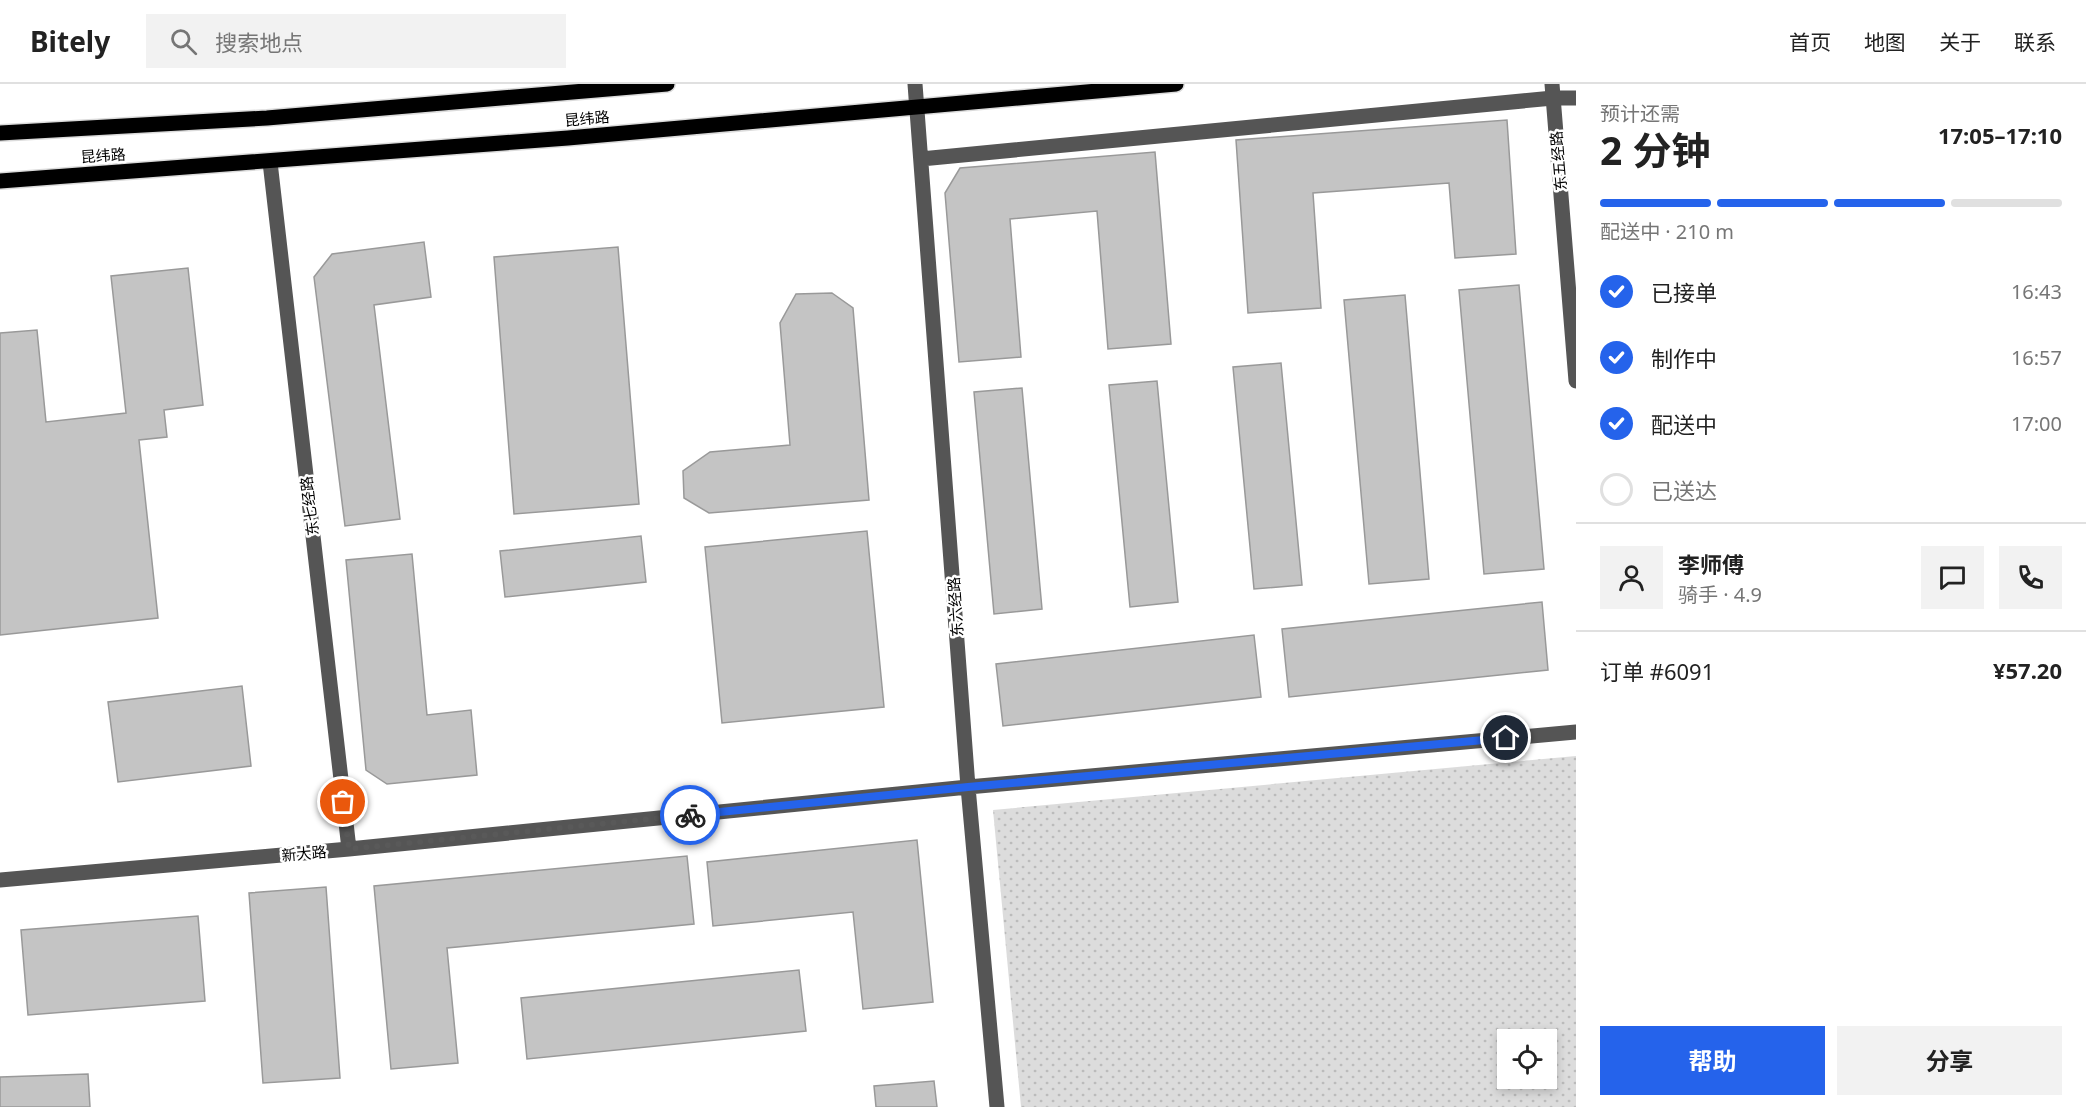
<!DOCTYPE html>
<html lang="zh">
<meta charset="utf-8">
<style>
:root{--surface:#fff;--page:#f2f2f2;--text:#222;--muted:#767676;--line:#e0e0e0;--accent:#2563eb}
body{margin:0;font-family:"Noto Sans","Noto Sans SC",sans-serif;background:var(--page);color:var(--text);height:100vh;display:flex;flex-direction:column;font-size:22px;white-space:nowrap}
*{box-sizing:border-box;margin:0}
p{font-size:20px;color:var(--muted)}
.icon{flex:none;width:33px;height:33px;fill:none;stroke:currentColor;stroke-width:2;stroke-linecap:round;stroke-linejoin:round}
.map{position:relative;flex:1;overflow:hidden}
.details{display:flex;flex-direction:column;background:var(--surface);width:510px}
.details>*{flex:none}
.tools{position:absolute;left:1497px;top:945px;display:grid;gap:12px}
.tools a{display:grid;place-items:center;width:60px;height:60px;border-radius:0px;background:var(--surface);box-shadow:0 3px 9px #0003;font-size:30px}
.pin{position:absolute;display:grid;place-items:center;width:51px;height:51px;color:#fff;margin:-26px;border:3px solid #fff;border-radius:50%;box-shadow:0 2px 6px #0007}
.courier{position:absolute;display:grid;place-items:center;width:60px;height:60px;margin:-30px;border:4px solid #2563eb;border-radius:50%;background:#fff;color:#222;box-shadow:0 2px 8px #0007}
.headline em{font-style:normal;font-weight:700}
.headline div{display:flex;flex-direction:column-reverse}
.headline{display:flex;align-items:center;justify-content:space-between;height:102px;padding:0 24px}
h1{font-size:39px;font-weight:700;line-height:45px}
.bar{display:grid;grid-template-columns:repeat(4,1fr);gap:9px 6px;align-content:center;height:72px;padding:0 24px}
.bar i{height:8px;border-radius:4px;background:var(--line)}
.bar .current{background:var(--accent)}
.bar p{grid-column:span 4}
.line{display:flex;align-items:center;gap:15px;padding:0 24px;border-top:2px solid var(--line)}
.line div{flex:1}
.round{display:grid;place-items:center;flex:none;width:63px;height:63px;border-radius:0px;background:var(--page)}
ol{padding:0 24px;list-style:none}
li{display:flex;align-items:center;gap:18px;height:66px}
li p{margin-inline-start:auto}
li .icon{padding:6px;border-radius:50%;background:var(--accent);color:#fff;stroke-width:4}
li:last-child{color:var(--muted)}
li i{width:33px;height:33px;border:3px solid var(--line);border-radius:50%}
.cta{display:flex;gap:12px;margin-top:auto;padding:12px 24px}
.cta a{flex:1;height:69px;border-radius:0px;background:var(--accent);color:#fff;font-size:24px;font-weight:700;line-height:69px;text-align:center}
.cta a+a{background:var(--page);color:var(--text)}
header{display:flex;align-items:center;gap:36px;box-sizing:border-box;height:84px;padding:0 30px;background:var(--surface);border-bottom:2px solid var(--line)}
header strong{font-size:28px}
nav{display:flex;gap:33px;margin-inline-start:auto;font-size:21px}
.search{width:420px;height:54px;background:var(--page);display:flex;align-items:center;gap:15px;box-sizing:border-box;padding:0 21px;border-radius:0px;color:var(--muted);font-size:22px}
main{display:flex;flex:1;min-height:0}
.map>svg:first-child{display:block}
.garden{fill:url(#garden-dots);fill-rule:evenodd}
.building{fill:#c4c4c4;stroke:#999;stroke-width:1.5}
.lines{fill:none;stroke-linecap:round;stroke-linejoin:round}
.major-casing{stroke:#dbdbdb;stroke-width:18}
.minor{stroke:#555;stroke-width:15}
.major{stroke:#000;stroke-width:15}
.done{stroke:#595959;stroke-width:6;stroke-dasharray:0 10.8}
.route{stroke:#2563eb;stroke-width:8}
.labels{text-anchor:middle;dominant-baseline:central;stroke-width:5;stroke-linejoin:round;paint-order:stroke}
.street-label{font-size:15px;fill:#000;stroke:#fff}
</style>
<header>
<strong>Bitely</strong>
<div class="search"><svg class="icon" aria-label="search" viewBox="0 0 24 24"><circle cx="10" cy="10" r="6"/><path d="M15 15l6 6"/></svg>搜索地点</div>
<nav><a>首页</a><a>地图</a><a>关于</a><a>联系</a></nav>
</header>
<main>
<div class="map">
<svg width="1576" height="1023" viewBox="0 0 1576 1023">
<defs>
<pattern id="garden-dots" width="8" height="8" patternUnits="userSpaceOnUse" patternTransform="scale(1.5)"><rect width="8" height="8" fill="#dcdcdc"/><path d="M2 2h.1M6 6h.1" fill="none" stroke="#bbb" stroke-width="1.8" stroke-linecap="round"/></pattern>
</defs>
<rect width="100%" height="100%" fill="#fff"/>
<path class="garden" d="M1576,672V1023H1021L993,726ZM1508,956H1546V994H1508Z"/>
<path class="building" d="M1507,36L1516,170L1455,174L1449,99L1313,109L1321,224L1248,229L1236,56Z
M1155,68L1171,260L1108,265L1097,127L1010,135L1021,273L959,278L945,109L960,84Z
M424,158L431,213L374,221L400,435L345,442L314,193L332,170Z
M618,163L639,420L514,430L494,173Z
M188,184L203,321L164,326L167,353L139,356L158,534L0,551V249L37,246L46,338L126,329L111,192Z
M1519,201L1544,485L1484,490L1459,206Z
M832,209L853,224L869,416L709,429L684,414L683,387L710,368L790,361L780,239L796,210Z
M1405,211L1429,495L1369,500L1344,216Z
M1281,279L1302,501L1254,505L1233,283Z
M1157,297L1178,518L1130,523L1109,301Z
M1022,304L1042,525L994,530L974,308Z
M867,447L884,623L722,639L705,463Z
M641,452L646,498L505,513L500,467Z
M412,470L427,631L471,626L477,691L387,700L366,686L346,476Z
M1542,518L1548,586L1289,613L1282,545Z
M1254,551L1261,613L1003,642L996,580Z
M242,602L251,682L118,698L108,618Z
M917,756L933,918L863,925L853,828L713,842L707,778Z
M687,772L694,840L447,864L458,979L391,985L374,802Z
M326,803L340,994L263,999L249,809Z
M198,832L205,917L28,931L21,846Z
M799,886L806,947L527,975L521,914Z
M88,990L90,1023H0V993Z
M934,997L937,1023H876L874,1002Z"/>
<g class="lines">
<defs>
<path id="major" d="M0,49L267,34L667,0
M0,97L568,54L1176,0"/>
</defs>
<use href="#major" class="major-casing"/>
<path class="minor" d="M915,0L968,703L997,1023
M1552,0L1576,297
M921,75L1553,14H1576
M270,78L349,765
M0,796L349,765L968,703L1576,648"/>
<use href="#major" class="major"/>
</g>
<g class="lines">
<path class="done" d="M343,718L349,765L690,731"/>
<path class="route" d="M690,731L968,703L1506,654"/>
</g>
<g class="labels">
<g class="street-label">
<text transform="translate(587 34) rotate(-5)">昆纬路</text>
<text transform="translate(103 71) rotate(-4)">昆纬路</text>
<text transform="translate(1558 77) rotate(-95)">东五经路</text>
<text transform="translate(309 422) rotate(-97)">东七经路</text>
<text transform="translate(955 523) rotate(-94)">东六经路</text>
<text transform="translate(304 769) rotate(-5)">新大路</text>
</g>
</g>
</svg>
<div class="tools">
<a><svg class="icon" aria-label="locate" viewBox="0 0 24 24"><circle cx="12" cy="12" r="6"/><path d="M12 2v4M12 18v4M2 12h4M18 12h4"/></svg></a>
</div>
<div class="pin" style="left:343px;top:718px;background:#ea580c"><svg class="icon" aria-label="bag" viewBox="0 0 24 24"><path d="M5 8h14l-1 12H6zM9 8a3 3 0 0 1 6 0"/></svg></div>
<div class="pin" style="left:1506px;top:654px;background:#1f2937"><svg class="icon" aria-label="home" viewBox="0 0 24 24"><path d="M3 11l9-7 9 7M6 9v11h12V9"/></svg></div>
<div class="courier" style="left:690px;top:731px"><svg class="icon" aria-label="bike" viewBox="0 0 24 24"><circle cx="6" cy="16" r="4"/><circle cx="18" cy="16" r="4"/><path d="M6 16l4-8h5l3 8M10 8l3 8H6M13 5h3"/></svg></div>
</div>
<section class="details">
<div class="headline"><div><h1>2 分钟</h1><p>预计还需</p></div><em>17:05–17:10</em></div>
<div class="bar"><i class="current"></i><i class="current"></i><i class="current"></i><i></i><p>配送中 · 210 m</p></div>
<ol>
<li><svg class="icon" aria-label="check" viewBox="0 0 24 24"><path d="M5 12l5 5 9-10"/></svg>已接单<p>16:43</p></li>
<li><svg class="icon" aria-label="check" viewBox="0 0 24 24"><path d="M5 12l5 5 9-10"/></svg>制作中<p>16:57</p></li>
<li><svg class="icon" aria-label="check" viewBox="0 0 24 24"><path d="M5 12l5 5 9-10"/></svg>配送中<p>17:00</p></li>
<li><i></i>已送达</li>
</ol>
<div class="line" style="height:108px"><a class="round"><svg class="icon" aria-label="person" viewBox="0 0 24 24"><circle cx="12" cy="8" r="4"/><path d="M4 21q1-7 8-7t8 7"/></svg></a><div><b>李师傅</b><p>骑手 · 4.9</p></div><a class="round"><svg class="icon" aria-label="chat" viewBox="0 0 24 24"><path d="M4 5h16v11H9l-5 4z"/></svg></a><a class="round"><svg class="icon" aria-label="phone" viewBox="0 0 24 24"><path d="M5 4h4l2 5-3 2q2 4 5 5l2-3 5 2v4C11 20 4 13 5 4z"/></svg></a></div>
<div class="line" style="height:78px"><div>订单 #6091</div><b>¥57.20</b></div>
<div class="cta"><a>帮助</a><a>分享</a></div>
</section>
</main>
